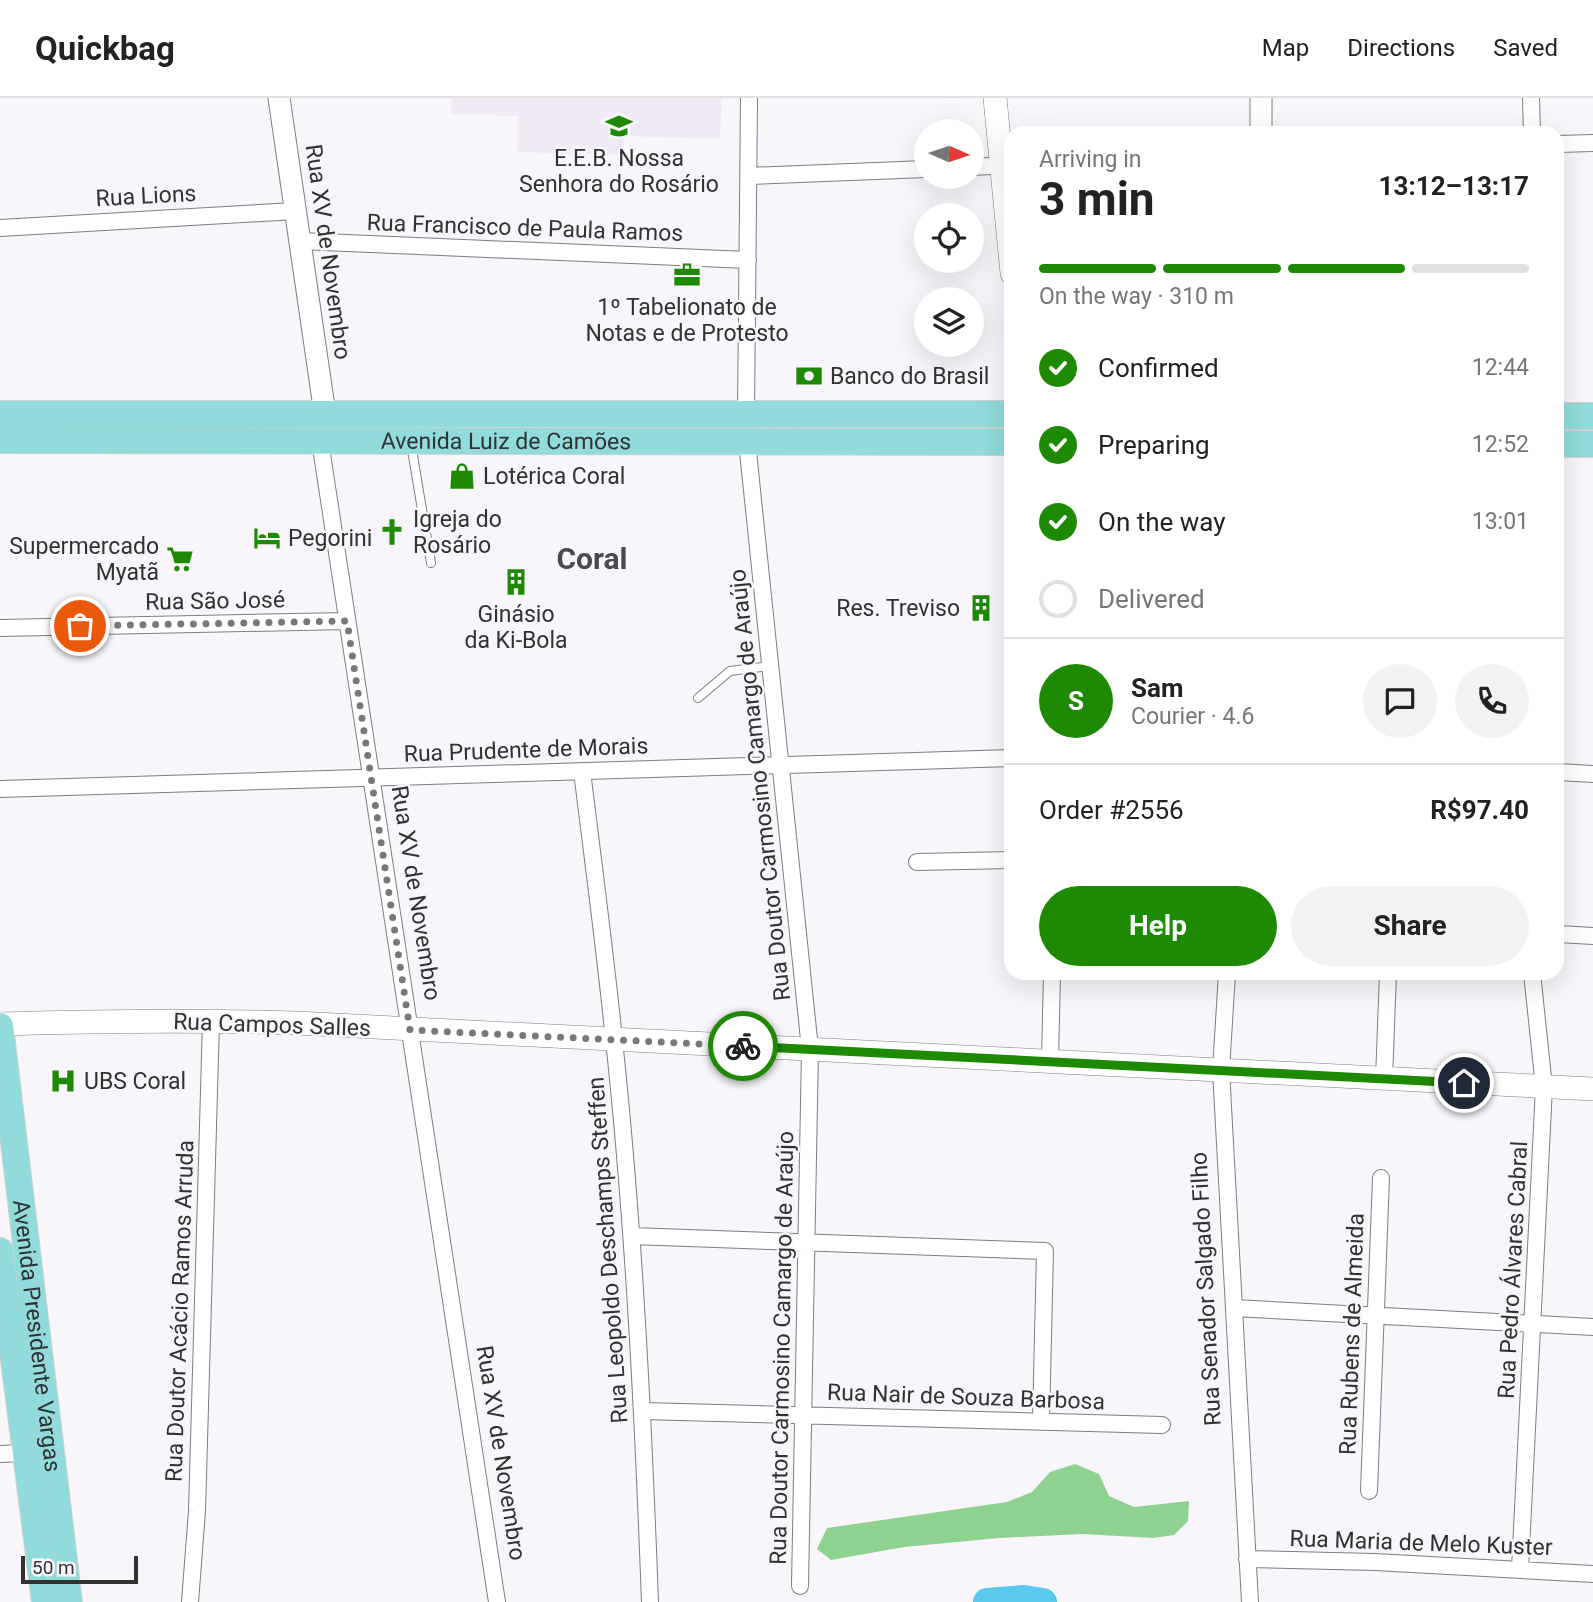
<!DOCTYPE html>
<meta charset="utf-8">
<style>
:root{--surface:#fff;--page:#f2f2f2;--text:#222;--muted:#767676;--line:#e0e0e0;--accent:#1e8903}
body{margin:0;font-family:Roboto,sans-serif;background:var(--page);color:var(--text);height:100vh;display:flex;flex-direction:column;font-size:26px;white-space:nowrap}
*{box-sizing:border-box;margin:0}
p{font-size:23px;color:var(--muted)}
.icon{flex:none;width:38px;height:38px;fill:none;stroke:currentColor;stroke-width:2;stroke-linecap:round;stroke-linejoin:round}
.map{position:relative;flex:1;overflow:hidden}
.sheet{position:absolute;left:1004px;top:28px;width:560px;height:854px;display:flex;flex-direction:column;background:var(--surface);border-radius:21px;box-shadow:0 7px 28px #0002}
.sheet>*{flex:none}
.needle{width:46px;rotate:93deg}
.controls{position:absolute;left:914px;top:21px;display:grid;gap:14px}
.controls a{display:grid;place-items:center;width:70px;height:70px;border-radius:50%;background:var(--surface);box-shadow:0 7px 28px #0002;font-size:35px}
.scale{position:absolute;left:21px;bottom:18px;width:117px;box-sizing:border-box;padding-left:7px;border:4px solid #333233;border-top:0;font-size:19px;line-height:24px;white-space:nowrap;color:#333233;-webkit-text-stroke:5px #f8f6fa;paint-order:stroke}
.pin{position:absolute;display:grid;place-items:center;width:60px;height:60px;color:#fff;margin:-30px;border:4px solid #fff;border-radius:50%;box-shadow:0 2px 7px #0007}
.courier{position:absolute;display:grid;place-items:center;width:70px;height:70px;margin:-35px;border:5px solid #1e8903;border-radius:50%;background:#fff;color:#222;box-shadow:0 2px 9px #0007}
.summary em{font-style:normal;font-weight:700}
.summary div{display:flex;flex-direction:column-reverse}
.summary{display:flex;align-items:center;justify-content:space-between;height:119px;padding:0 35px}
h1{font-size:46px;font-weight:700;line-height:52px}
.bar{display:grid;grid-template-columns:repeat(4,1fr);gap:10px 7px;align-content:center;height:84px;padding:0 35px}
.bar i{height:9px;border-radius:5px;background:var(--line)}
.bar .active{background:var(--accent)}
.bar p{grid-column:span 4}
.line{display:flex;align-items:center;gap:18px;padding:0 35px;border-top:2px solid var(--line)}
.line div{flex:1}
.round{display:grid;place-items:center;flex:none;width:74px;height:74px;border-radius:37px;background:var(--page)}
ol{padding:0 35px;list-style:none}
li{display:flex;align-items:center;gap:21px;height:77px}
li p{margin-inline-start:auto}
li .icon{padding:7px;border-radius:50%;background:var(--accent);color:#fff;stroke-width:4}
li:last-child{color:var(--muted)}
li i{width:38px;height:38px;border:4px solid var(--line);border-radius:50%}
.primary-button{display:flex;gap:14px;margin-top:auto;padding:14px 35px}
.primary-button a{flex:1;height:80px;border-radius:42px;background:var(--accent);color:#fff;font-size:28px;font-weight:700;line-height:80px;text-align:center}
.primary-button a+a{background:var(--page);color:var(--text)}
header{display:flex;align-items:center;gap:42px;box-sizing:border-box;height:98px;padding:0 35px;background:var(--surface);border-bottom:2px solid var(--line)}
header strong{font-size:33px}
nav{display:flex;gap:38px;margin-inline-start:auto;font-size:24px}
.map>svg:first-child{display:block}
.built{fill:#efeaf5}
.forest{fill:#8fd18f}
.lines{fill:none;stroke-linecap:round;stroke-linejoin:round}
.river{stroke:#5ac9f0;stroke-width:28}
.service-casing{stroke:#7f7d80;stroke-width:10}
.minor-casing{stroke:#7f7d80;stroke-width:18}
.tertiary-casing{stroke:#7f7d80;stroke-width:23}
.secondary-casing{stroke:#7f7d80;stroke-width:24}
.primary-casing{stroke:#d2d2d2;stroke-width:28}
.service{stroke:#fff;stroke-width:8}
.minor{stroke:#fff;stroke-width:16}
.tertiary{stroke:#fff;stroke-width:21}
.secondary{stroke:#fff;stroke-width:23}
.primary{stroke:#91dbda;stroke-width:26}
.done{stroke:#787779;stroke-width:7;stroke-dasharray:0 12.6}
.route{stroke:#1e8903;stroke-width:9}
.labels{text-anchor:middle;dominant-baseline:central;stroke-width:5;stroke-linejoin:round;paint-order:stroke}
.poi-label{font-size:23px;fill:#333233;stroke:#f8f6fa;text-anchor:start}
.street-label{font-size:23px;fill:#333233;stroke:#f8f6fa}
.district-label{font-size:30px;font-weight:bold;fill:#4b494c;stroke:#f8f6fa}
</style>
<header>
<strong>Quickbag</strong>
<nav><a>Map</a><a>Directions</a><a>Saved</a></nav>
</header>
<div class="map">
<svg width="1593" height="1504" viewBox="0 0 1593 1504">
<rect width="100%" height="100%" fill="#f8f6fa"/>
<path class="built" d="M452,0H722L720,41L624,38L623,57L517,54L518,18L451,16Z"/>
<path class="forest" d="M1075,1366L1099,1376L1109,1398L1134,1409L1189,1403L1188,1423L1174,1437L1154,1440L1082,1436L999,1440L904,1449L831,1462L817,1451L827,1430L1007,1404L1032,1394L1050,1374Z"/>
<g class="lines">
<path class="river" d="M987,1504L1024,1501L1043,1504"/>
<defs>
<path id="service" d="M411,346L431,465
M698,600L730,573L770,568"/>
<path id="minor" d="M1531,0L1532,35
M1558,46L1593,45
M971,69L1011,67
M748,78L926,71
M0,130L295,113
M300,143L748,162
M746,316L749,0
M320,343L497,1504
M747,344L810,951L800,1488
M0,530L347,523
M582,673C593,763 605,852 614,942C634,1129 643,1316 650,1504
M1558,674L1593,676
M0,691L1012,660
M917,764L1012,762
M1558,836L1593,838
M1227,875L1221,972L1250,1504
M1050,963L1052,875
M1384,981L1388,875
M632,1138L1045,1153L1041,1324
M1234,1210L1593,1229
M643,1313L1162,1327
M0,1356L26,1355
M1369,1393L1381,1080
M1247,1461L1375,1464L1593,1476
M1520,1471L1544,989L1532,875
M190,1504L197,1413L211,923"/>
<path id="tertiary" d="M279,0L325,316
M1261,35V0"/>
<path id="secondary" d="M995,0L1012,175
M0,926C99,923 197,922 296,925L1593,991"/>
<g id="primary">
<path d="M0,316H1012"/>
<path d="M1558,318H1593"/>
<path id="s1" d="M0,342L1012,344"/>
<path d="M1558,346H1593"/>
<path id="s2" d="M0,928L69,1504"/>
<path d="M0,1153L45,1504"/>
</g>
</defs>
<use href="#service" class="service-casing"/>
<use href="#minor" class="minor-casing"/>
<use href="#tertiary" class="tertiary-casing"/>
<use href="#secondary" class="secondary-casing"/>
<use href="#primary" class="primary-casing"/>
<use href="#service" class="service"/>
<use href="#minor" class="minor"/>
<use href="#tertiary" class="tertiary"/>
<use href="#secondary" class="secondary"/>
<use href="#primary" class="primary"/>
</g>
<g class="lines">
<path class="done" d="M80,528L347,523L410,932L743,948"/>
<path class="route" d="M743,948L1464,985"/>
</g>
<defs>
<symbol id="school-bare" viewBox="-9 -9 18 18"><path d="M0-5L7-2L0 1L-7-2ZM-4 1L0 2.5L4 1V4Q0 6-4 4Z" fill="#1e8903" stroke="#f8f6fa" stroke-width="2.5" paint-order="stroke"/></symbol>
<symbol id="office-bare" viewBox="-9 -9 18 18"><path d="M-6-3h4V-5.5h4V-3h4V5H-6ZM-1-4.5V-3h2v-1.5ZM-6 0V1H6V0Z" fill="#1e8903" stroke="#f8f6fa" stroke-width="2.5" paint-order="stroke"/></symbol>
<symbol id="bank-bare" viewBox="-9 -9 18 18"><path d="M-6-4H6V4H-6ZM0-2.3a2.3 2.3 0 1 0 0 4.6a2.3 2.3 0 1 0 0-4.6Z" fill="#1e8903" stroke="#f8f6fa" stroke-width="2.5" paint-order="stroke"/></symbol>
<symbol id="shop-bare" viewBox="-9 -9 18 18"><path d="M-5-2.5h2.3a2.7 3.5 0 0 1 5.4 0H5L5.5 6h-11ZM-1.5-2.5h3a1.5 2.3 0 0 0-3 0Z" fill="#1e8903" stroke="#f8f6fa" stroke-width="2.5" paint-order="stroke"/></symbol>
<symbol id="church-bare" viewBox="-9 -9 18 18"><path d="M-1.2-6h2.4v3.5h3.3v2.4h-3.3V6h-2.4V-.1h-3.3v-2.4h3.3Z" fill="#1e8903" stroke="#f8f6fa" stroke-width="2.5" paint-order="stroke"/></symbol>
<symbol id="hotel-bare" viewBox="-9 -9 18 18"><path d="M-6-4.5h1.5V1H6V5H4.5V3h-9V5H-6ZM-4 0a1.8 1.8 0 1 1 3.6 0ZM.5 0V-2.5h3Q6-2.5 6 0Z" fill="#1e8903" stroke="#f8f6fa" stroke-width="2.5" paint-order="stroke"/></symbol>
<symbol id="supermarket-bare" viewBox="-9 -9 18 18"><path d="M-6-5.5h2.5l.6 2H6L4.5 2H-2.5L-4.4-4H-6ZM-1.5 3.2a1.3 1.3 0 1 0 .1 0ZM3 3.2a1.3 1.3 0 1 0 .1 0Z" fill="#1e8903" stroke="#f8f6fa" stroke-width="2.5" paint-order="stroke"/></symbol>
<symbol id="building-bare" viewBox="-9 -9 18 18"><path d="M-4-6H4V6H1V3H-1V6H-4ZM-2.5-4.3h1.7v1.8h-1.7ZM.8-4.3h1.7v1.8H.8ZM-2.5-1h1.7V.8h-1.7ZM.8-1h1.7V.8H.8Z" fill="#1e8903" stroke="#f8f6fa" stroke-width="2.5" paint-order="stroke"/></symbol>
<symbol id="hospital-bare" viewBox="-9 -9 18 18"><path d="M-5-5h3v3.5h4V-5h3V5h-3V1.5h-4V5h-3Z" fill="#1e8903" stroke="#f8f6fa" stroke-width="2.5" paint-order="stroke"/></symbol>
</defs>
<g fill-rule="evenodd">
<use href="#school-bare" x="600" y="9" width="38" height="38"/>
<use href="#office-bare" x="668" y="158" width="38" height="38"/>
<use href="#bank-bare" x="790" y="259" width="38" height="38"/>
<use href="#shop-bare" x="443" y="359" width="38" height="38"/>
<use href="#church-bare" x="373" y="415" width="38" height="38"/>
<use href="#hotel-bare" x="248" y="421" width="38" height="38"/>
<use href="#supermarket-bare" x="161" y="442" width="38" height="38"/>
<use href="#building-bare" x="497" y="465" width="38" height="38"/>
<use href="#building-bare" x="962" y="491" width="38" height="38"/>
<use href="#hospital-bare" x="44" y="964" width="38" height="38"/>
</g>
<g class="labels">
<g class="poi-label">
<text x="619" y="60" text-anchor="middle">E.E.B. Nossa<tspan x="619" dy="26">Senhora do Rosário</tspan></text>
<text x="687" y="209" text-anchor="middle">1º Tabelionato de<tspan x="687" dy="26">Notas e de Protesto</tspan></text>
<text x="830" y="278">Banco do Brasil</text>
<text x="483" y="378">Lotérica Coral</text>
<text x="413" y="421">Igreja do<tspan x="413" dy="26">Rosário</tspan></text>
<text x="288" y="440">Pegorini</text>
<text x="159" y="448" text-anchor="end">Supermercado<tspan x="159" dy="26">Myatã</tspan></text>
<text x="960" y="510" text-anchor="end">Res. Treviso</text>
<text x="516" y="516" text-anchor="middle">Ginásio<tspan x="516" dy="26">da Ki-Bola</tspan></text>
<text x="84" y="983">UBS Coral</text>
</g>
<g class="street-label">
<text transform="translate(146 98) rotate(-3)">Rua Lions</text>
<text transform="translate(525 130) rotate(2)">Rua Francisco de Paula Ramos</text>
<text transform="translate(328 154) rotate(82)">Rua XV de Novembro</text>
<text stroke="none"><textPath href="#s1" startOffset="506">Avenida Luiz de Camões</textPath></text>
<text transform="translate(215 503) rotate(-1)">Rua São José</text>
<text transform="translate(526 652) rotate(-2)">Rua Prudente de Morais</text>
<text transform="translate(760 687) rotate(-96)">Rua Doutor Carmosino Camargo de Araújo</text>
<text transform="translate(416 795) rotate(81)">Rua XV de Novembro</text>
<text transform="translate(272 927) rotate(2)">Rua Campos Salles</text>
<text transform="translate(608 1152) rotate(-94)">Rua Leopoldo Deschamps Steffen</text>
<text transform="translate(1513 1172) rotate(-87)">Rua Pedro Álvares Cabral</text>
<text transform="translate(1206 1191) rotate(-93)">Rua Senador Salgado Filho</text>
<text transform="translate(180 1213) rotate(-88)">Rua Doutor Acácio Ramos Arruda</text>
<text transform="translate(1352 1236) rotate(-88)">Rua Rubens de Almeida</text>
<text stroke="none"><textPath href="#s2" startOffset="312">Avenida Presidente Vargas</textPath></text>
<text transform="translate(782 1250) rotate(-89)">Rua Doutor Carmosino Camargo de Araújo</text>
<text transform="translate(966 1299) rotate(2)">Rua Nair de Souza Barbosa</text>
<text transform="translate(501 1355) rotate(81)">Rua XV de Novembro</text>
<text transform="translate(1421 1445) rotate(2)">Rua Maria de Melo Kuster</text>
</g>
<g class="district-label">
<text x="592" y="460">Coral</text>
</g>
</g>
</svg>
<div class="controls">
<a><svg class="needle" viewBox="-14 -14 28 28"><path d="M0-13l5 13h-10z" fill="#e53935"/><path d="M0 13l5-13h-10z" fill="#767676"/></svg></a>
<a><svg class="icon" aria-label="locate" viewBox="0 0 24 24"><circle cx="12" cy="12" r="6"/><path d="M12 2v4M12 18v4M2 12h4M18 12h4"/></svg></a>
<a><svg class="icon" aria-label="layers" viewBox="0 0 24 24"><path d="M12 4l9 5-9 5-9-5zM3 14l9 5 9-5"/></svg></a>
</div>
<div class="scale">50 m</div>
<div class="pin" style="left:80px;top:528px;background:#ea580c"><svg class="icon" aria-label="bag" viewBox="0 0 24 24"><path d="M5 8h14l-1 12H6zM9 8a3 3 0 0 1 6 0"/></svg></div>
<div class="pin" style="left:1464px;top:985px;background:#1f2937"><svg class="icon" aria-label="home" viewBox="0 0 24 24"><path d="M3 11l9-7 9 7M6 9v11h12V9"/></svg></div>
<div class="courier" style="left:743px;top:948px"><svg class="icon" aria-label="bike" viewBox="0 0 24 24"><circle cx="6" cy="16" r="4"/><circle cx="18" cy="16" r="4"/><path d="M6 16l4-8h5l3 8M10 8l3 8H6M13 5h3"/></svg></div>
<section class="sheet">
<div class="summary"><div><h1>3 min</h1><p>Arriving in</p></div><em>13:12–13:17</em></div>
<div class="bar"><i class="active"></i><i class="active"></i><i class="active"></i><i></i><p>On the way · 310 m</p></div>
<ol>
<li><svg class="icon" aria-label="check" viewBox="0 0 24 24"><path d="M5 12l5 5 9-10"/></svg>Confirmed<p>12:44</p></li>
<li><svg class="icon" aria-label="check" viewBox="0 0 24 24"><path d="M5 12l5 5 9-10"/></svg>Preparing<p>12:52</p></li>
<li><svg class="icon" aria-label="check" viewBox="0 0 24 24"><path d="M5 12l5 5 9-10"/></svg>On the way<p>13:01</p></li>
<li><i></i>Delivered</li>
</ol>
<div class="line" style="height:126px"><b class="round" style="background:var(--accent);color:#fff">S</b><div><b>Sam</b><p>Courier · 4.6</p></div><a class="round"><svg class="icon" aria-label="chat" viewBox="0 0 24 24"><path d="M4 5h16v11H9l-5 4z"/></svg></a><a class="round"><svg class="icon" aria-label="phone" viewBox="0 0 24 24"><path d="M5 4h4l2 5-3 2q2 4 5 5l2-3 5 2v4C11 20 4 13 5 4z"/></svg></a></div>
<div class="line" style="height:91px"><div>Order #2556</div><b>R$97.40</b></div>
<div class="primary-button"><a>Help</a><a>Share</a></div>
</section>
</div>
